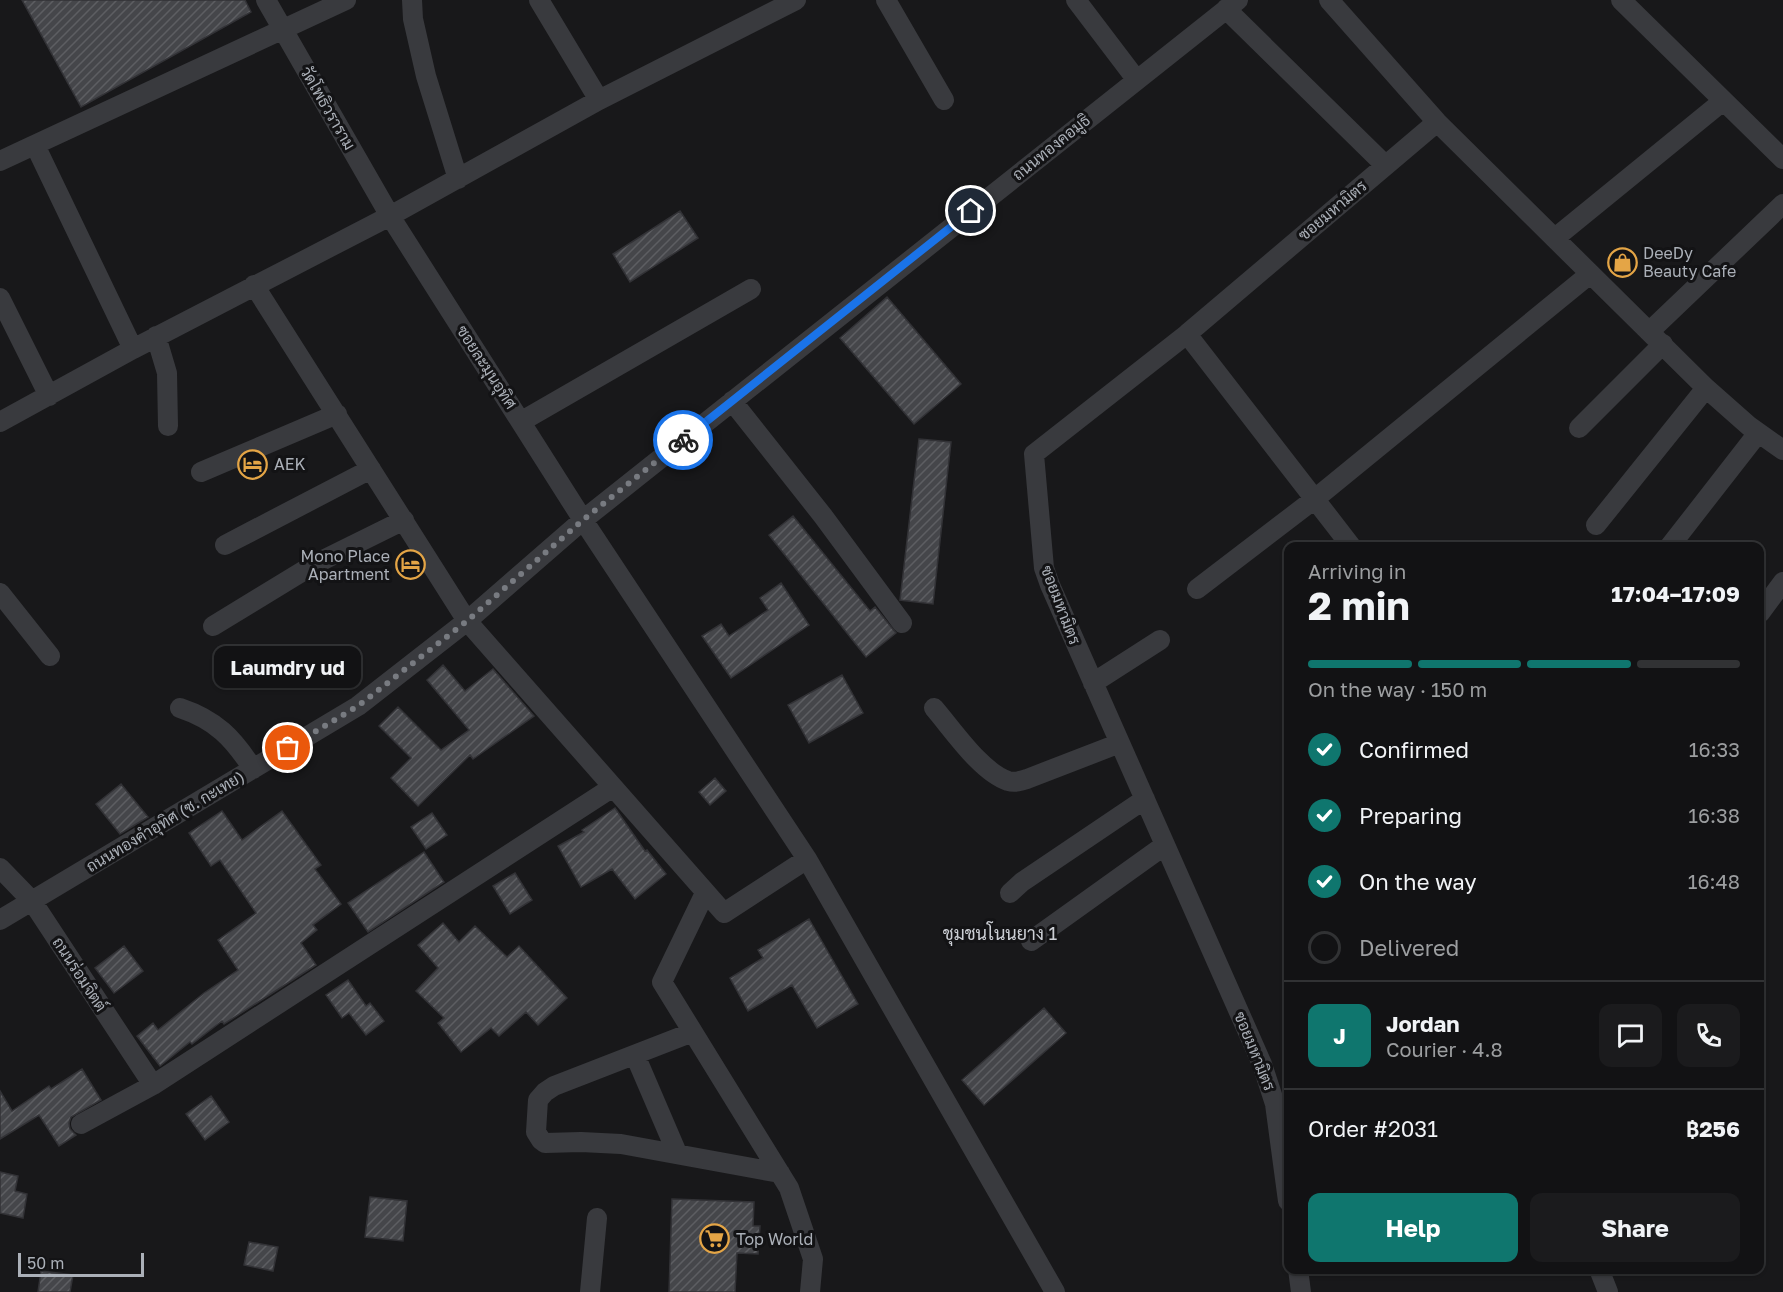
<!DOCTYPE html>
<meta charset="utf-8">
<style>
:root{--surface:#121214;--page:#1b1b1d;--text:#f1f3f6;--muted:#9c9ea0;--line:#313234;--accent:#0f766e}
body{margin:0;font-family:"Golos Text",Sarabun,sans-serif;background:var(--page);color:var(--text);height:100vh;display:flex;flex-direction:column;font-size:22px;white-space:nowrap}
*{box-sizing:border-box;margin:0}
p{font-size:20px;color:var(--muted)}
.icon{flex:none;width:33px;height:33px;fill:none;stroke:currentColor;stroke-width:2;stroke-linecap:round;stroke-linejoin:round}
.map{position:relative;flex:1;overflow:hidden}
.details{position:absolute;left:1284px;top:542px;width:480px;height:732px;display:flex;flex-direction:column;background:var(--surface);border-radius:12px;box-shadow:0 2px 4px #0004,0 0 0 2px var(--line)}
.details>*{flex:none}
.scale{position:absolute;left:18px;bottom:15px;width:126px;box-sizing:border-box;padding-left:6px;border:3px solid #abb0b8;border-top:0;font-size:16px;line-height:21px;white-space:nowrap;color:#abb0b8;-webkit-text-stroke:4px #131315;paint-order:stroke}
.pin{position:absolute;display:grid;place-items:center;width:51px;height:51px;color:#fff;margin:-26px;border:3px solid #fff;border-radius:50%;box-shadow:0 2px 6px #0007}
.courier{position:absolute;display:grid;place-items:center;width:60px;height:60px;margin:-30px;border:4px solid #1a73e8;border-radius:50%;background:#fff;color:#222;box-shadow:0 2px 8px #0007}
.bubble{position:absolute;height:42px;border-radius:12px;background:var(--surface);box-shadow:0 2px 4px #0004,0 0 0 2px var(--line);font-size:20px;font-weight:700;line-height:42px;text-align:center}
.summary em{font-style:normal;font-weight:700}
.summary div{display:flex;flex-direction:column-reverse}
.summary{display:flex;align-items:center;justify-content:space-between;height:102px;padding:0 24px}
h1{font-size:39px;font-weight:700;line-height:45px}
.bar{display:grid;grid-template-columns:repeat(4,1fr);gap:9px 6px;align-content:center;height:72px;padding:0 24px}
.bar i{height:8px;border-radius:4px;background:var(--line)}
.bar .on{background:var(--accent)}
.bar p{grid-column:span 4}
.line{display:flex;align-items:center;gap:15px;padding:0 24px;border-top:2px solid var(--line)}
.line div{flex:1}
.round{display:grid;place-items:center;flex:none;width:63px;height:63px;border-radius:12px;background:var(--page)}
ol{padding:0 24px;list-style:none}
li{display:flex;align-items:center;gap:18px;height:66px}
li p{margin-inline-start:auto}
li .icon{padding:6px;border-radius:50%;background:var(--accent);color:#fff;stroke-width:4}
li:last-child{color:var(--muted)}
li i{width:33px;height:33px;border:3px solid var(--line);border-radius:50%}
.primary-button{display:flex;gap:12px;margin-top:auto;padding:12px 24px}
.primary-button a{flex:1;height:69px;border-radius:12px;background:var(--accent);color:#fff;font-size:24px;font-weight:700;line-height:69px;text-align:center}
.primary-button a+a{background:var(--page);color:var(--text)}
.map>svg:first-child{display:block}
.building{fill:url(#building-hatch);stroke:#323236;stroke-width:1.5}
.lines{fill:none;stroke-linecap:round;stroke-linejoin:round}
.minor{stroke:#393a3e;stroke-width:20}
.done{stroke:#787b81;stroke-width:6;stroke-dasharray:0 10.8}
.route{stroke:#1a73e8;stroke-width:8}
.labels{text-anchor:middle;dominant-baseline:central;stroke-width:6;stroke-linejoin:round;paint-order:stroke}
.street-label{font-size:16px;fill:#abb0b8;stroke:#131315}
.poi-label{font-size:16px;fill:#abb0b8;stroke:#131315;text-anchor:start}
.neighbourhood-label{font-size:18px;fill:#cccfd5;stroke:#131315}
</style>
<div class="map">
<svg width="1783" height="1292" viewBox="0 0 1783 1292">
<defs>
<pattern id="building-hatch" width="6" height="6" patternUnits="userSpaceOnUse" patternTransform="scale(1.5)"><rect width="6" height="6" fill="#45464a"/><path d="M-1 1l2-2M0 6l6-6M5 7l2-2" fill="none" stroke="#5d5e62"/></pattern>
</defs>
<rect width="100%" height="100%" fill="#18181a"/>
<path class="building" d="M22,0H245L251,12L81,107Z
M680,211L698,238L630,282L613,254Z
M887,297L961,384L914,424L840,338Z
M919,439L951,442L933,604L900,600Z
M793,516L870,611L875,607L896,633L866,657L769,535Z
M781,583L809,625L731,678L702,636L721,624L729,636L768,610L760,598Z
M443,665L465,691L493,669L534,716L473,759L470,755L418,806L391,778L411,758L379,726L398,707L441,750L469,730L427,680Z
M842,675L863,713L809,743L788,705Z
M715,778L726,791L710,805L699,792Z
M121,784L148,817L120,834L96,804Z
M615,808L645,851L647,850L666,874L635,899L612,869L581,887L558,846L584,832L582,830Z
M222,811L242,840L282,811L321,865L315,869L341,904L313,925L317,930L301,943L316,965L224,1024L222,1021L192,1044L190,1042L160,1066L137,1036L153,1023L158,1030L204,993L238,970L218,940L256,913L220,860L211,866L189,833Z
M432,813L447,835L426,849L411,827Z
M424,852L444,882L368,932L348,903Z
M515,873L532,900L510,914L493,886Z
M809,919L858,1004L817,1028L792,985L748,1011L730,978L763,958L758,950Z
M443,923L459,942L475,926L507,957L519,946L567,998L538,1025L526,1012L499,1036L491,1028L461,1052L438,1023L444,1018L416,991L438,968L418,945Z
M124,946L143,971L114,993L95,968Z
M348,980L366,1006L370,1003L384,1021L366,1035L349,1013L342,1018L326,995Z
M1044,1008L1066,1033L984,1105L962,1080Z
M82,1069L101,1100L71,1117L69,1123L70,1129L76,1135L59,1146L39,1115L0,1139V1091L12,1111L49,1086L51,1089Z
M211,1096L229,1122L205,1140L186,1114Z
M0,1172L18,1176L15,1191L27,1194L23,1218L0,1213Z
M370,1197L407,1201L403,1241L365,1237Z
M672,1199L754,1202L753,1226H760L758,1254L737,1253L735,1292H669Z
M249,1242L278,1247L273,1271L244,1265Z
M41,1271L73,1275L70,1292H38Z"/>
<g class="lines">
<path class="minor" d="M266,0L390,216L583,520L807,859L1055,1292
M412,0L413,19L426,76L458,179
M539,0L599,100
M886,0L944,100
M1076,0L1136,79
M1329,0L1437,122L1706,388L1749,426L1783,450
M1621,0L1783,159
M1226,9L1385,165
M35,145L133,349
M0,161L346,0
M1555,238L1723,101
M254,285L467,621L724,913L807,859
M0,298L49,396
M1650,331L1783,204
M1187,334L1351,546
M156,336L167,373L168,426
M732,401L823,516L902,623
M522,421L751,289
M0,422L133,349L390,216L599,100L796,0
M1579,428L1663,344
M201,472L337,414
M1596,525L1706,388
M225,545L371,469
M1670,546L1758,433
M1197,589L1316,498L1590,274
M0,593L50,656
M1760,613L1783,582
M213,626L313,565L404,520
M1093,683L1160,640
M180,708C216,720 233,738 253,769
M934,708C953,730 981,772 1008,781C1015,783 1021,781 1027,779L1120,743
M0,868L32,901L153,1085
M705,893L662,982L789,1188L813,1259L810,1292
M1010,893L1022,882L1145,799
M0,920L358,706L467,621L583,520L1238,0
M1031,941L1165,845
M693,1032L554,1086L545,1092L538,1100L536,1132L541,1140L545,1143L581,1142L621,1144L780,1173
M635,1055L677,1153
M81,1124L153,1085L613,787
M1288,1201L1275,1104L1262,1064L1050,585L1044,568L1034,454L1187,334L1437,122
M1298,1269L1301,1292
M1599,1269L1608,1292
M590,1292L597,1218"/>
</g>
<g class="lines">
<path class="done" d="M288,748L358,706L467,621L583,520L683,440"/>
<path class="route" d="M683,440L971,211"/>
</g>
<defs>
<symbol id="shop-ring" viewBox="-11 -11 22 22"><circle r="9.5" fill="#131315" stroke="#e4a546" stroke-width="1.5"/><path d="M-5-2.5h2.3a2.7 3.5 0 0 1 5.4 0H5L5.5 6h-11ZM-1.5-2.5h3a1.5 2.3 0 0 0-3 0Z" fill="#e4a546"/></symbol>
<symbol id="hotel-ring" viewBox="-11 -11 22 22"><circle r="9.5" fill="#131315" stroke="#e4a546" stroke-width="1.5"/><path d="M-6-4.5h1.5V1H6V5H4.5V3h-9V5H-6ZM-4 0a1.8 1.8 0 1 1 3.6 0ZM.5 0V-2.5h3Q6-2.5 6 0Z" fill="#e4a546"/></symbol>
<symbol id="supermarket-ring" viewBox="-11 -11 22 22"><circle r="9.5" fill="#131315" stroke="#e4a546" stroke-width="1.5"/><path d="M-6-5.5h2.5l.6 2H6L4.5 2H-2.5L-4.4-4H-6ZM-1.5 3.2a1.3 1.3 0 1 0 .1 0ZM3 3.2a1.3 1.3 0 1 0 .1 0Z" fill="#e4a546"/></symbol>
</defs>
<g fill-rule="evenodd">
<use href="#shop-ring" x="1606" y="246" width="33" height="33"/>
<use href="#hotel-ring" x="236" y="448" width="33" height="33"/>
<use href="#hotel-ring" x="394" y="548" width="33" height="33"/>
<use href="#supermarket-ring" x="698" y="1222" width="33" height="33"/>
</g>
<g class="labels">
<g class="street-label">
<text transform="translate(328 108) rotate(60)">วัดโพธิวราราม</text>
<text transform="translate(1051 147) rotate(-39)">ถนนทองคอมูธิ</text>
<text transform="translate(1332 210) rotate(-40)">ซอยมหามิตร</text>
<text transform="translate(487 367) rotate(57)">ซอยละมุนอุทิศ</text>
<text transform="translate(1061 605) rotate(69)">ซอยมหามิตร</text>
<text transform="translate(165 821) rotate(-31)">ถนนทองคำอุทิศ (ซ. กะเทย)</text>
<text transform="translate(80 974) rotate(57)">ถนนร่อมจิตต์</text>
<text transform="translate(1255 1051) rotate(68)">ซอยมหามิตร</text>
</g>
<g class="poi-label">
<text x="1643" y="253">DeeDy<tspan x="1643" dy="18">Beauty Cafe</tspan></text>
<text x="274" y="464">AEK</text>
<text x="390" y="556" text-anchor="end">Mono Place<tspan x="390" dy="18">Apartment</tspan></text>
<text x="736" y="1239">Top World</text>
</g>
<g class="neighbourhood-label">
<text x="1000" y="933">ชุมชนโนนยาง 1</text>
</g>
</g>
</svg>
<div class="scale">50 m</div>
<div class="pin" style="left:288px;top:748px;background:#ea580c"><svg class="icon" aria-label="bag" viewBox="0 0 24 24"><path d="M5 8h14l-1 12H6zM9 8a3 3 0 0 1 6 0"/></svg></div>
<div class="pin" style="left:971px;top:211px;background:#1f2937"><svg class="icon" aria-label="home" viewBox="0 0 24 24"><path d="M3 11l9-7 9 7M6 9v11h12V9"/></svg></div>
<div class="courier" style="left:683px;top:440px"><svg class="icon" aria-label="bike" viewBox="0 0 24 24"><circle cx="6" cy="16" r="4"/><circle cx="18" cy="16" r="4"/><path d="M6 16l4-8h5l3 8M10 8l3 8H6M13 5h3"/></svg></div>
<div class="bubble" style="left:214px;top:646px;width:147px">Laumdry ud</div>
<section class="details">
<div class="summary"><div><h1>2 min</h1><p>Arriving in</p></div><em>17:04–17:09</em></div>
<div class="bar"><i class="on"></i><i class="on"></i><i class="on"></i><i></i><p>On the way · 150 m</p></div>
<ol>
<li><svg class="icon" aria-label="check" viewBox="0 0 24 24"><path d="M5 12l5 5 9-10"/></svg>Confirmed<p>16:33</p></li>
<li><svg class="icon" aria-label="check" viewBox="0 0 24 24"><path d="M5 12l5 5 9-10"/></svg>Preparing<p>16:38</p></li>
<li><svg class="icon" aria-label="check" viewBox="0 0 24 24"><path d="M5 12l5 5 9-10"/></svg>On the way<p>16:48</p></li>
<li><i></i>Delivered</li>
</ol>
<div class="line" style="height:108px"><b class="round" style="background:var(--accent);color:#fff">J</b><div><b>Jordan</b><p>Courier · 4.8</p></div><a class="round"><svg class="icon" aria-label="chat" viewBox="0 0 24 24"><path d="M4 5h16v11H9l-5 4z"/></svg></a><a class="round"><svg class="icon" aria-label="phone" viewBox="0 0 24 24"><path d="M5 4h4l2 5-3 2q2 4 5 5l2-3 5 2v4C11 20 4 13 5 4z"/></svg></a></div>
<div class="line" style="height:78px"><div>Order #2031</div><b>฿256</b></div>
<div class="primary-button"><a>Help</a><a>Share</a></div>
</section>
</div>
